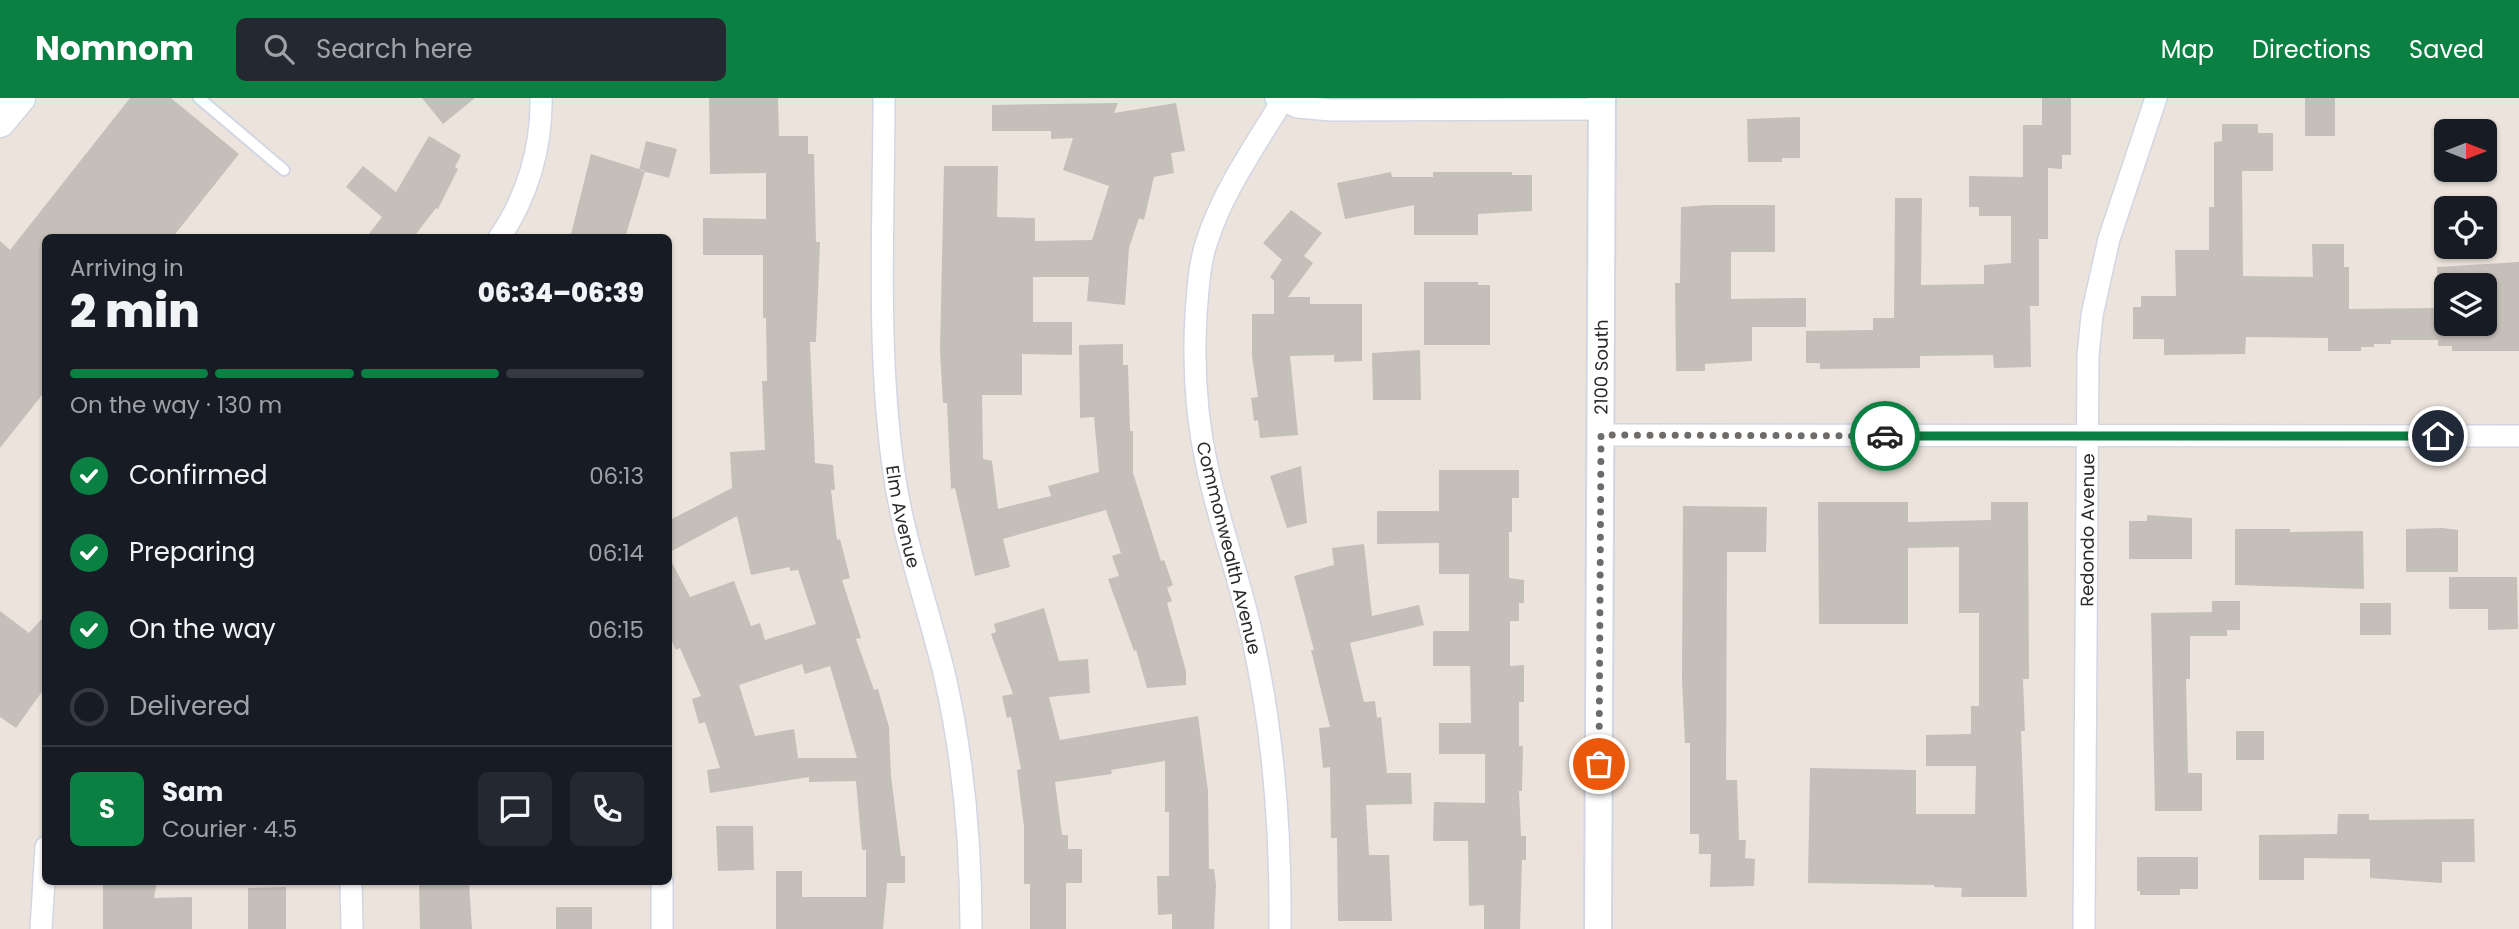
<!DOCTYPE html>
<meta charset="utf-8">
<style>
:root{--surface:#171b24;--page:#242831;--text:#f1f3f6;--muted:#9ea1a6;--line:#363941;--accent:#0b8043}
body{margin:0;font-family:Poppins,sans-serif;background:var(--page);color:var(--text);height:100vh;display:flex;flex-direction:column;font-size:26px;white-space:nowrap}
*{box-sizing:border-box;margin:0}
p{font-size:23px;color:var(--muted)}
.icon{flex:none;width:38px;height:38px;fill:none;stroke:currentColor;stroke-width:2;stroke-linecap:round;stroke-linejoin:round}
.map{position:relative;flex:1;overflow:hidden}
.sheet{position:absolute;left:42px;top:136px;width:630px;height:651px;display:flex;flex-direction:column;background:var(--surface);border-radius:10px;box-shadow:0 2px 5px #0004}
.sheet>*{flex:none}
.needle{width:46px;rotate:90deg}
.controls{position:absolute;left:2434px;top:21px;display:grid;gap:14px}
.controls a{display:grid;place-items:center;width:63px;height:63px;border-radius:10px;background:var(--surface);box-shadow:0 2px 5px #0004;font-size:35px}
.pin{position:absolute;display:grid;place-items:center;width:60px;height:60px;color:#fff;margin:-30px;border:4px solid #fff;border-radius:50%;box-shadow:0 2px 7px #0007}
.courier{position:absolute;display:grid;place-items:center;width:70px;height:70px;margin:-35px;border:5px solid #0b8043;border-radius:50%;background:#fff;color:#222;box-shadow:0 2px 9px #0007}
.summary em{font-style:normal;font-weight:800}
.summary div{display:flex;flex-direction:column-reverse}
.summary{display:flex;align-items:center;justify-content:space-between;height:119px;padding:0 28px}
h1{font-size:46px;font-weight:800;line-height:52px}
.bar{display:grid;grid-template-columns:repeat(4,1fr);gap:10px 7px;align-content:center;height:84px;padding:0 28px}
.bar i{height:9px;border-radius:5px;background:var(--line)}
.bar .selected{background:var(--accent)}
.bar p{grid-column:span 4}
.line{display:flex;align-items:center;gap:18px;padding:0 28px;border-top:2px solid var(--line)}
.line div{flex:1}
.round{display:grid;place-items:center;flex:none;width:74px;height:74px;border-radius:10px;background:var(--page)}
ol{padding:0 28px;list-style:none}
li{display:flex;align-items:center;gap:21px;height:77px}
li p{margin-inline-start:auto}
li .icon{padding:7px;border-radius:50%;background:var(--accent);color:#fff;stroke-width:4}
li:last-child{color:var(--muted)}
li i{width:38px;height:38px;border:4px solid var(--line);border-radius:50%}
header{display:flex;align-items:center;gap:42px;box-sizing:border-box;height:98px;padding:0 35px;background:var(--accent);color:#fff}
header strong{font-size:33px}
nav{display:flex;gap:38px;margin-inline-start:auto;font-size:24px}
.search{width:490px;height:63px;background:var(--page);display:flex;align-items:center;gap:18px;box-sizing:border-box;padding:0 24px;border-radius:10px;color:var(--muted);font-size:26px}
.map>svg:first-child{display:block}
.building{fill:#c4bfb8;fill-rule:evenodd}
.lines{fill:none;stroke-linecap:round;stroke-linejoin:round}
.service-casing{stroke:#d2d6e3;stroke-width:14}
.minor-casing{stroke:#d2d6e3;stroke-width:24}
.tertiary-casing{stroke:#d2d6e3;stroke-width:30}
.secondary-casing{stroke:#d2d6e3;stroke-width:33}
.service{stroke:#fff;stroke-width:10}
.minor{stroke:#fff;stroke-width:21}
.tertiary{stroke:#fff;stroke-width:26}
.secondary{stroke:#fff;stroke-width:30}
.done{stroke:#6e6b68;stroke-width:7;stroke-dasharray:0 12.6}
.route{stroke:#0b8043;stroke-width:9}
.labels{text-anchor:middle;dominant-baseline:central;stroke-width:6;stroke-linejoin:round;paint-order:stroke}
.street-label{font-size:18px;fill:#2a2a2a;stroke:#fff}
</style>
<header>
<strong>Nomnom</strong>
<div class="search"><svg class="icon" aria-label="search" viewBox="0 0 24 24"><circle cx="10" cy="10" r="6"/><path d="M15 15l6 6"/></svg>Search here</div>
<nav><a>Map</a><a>Directions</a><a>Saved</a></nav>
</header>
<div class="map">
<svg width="2519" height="831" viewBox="0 0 2519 831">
<rect width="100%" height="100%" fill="#ece4dc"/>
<path class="building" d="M130,0H171L239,56L172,140H46V292L0,350V143L10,152Z
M422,0H475L443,26Z
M709,0H778L779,38H808V56H814L816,144H820L816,244H810L815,365L833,367L835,392H831L837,442L840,441L850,480L842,482L861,540L856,541L874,592L878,591L889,629L891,678L901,758H905V785H887L883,831H776V773H802V799H866V752H862L856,683L809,684V679L710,695L707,672L720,670L705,624L699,626L692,601L701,598L680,550L676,552L668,535V457L690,499L734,483L751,528L760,525L765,542L816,526L798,472L790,473V469L751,477L737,418L668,455V423L732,390L730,354L765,352L762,283H767L766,220H763V157H703V120L766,121V75L710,76ZM802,566L805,576L830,568L857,660H798L794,631L755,638L739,587Z
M2042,0H2071V57H2062V71L2048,70V141H2039V208H2030L2031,269L1994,270L1993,257L1920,258V270L1820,271V265H1806V233L1873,232V220H1894L1895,100H1922L1921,187L1984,186V167L2011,165V118H1979V109H1969V78L2023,79V27H2042Z
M2305,0H2335V38H2305Z
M1118,5L1114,15L1176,5L1185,53L1171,55L1174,75L1154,79L1144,122L1139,120L1129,150L1125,207L1087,203L1089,179H1033V224H1072V257L1022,256V297H982L983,361L992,363L998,411L1051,398L1048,388L1099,374L1094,319L1080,320L1079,247L1123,246V267H1128L1130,333H1133V375L1161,463L1164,462L1173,487L1167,490L1172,503L1167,505L1186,573V587L1147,590L1136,552L1134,553L1108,481L1119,478L1112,458L1121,455L1106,412L1003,441L1010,469L975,478L955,390L951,391L947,305H943L940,253L944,68H998L997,119L1035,120V143L1092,142L1109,88L1063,72L1073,40L1051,41V33H992V7Z
M1800,19V60H1782V64H1748L1747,21Z
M2222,26H2258V35H2273V73H2242L2243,178L2313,179L2312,146H2344V169H2349V211L2438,210L2437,169L2519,164V253H2452V248H2438V242H2391V246H2374V249H2361V253H2328V240L2246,239L2245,256L2164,257V241H2133V209H2141V198H2176L2175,152H2209V109H2214V44L2222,43ZM2446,187H2485V226H2446Z
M429,38L461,57L455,69L458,71L438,111L436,110L413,140H366L382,119L346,89L363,68L396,94Z
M646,43L677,51L669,80L639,72Z
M591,56L645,73L625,140H570Z
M1391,74L1392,79H1433V74H1512V77H1532V113L1478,116V137H1414V107L1345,121L1337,85Z
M1709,107H1775V154H1731V201L1806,200V229H1752V263L1705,266V273H1676L1675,185H1680L1681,109Z
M1291,112L1322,135L1304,158L1313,165L1288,199H1310V206H1362V263L1334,264V257L1290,258L1298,337L1260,340L1258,322L1254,323L1251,300L1258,299L1252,258V216H1274V183L1270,179L1282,162L1263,145Z
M1424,184H1478V187H1490V247H1424Z
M1420,252L1421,302H1373L1372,255Z
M1301,368L1307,425L1287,430L1270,378Z
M1439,372H1519V400H1512V434H1509V480L1524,482V505H1519V523H1510V568L1524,567V604H1519V648H1523L1522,693H1519L1521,738H1526V762H1522L1520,831H1484V807L1469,808L1468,743H1433L1434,704L1485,705V656H1439V625H1471L1470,568H1433V533H1469V476H1439V445L1377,446V413H1439Z
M1818,404H1908V424L1991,422V404H2028L2029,581H2023L2025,633H2021L2027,799H1961L1962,790L1934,789V787L1808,785L1810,670L1916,672V716H1975L1976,668H1926V637L1971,636V608H1979V515H1959V449L1908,450V526H1819Z
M1683,408L1767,409L1766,454H1727L1726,682H1737L1739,742H1746L1745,760L1755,761L1754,788L1710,789L1711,756H1699V736H1690V645H1685L1682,582Z
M2147,417L2192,420V461H2129V423H2147Z
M2442,430L2458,432V474H2406V431Z
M2235,431H2290V434L2363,433L2364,491L2235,487Z
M1364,446L1372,518L1419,507L1424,527L1350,545L1364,604L1375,603L1377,620L1381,619L1387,675H1411L1412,706L1366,707L1369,757H1389L1392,823H1338L1337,740H1331L1330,669L1323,670L1319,630L1330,629L1311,552H1314L1294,478L1334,467L1332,450Z
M2449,479H2517L2518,531L2488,532V511H2449Z
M2212,503H2240V532H2227V538H2190V581H2186L2188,675H2202V713H2155L2151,515L2212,514Z
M2360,505H2391V537H2360Z
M1044,510L1059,563L1088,561L1090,595L1049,599L1060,642L1198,618L1208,693L1209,771H1214L1216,787L1214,831H1172V816L1158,817L1157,778H1169V714H1165V663L1111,672L1112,676L1055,684L1062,737H1068V751H1082V785H1066V831H1030V786H1024V729L1017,672L1021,671L1011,619L1007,620L1002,598L1013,596L991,536L996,534L994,526Z
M0,513L29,535L46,516V588L16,630L0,619Z
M2236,633H2264V662H2236Z
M2338,716H2369V722L2474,721L2475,764H2442V785L2370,780V761L2304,760V782H2259V737L2337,736Z
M716,728H753L754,772L718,773Z
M2137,759H2198V791H2180V797H2140V793H2137Z
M103,784H157L154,800L192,799V831H103Z
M419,784H469L472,831H420Z
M286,789V831H248V790Z
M556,809H592V831H556Z"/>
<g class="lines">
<defs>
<path id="service" d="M199,0L284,72"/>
<g id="minor">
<path id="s1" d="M884,0C884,124 876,251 894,375C904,445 929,511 945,579C964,663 971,746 971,831"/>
<path d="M1276,0L1298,9L1331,12L1602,11"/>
<path d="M499,140C527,100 542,49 541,0"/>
<path d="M1600,337L2519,338"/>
<path d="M351,784L352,831"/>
<path d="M41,831L46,749"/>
<path d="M662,831V784"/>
<path d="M1280,831C1281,736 1274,640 1254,547C1242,487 1220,429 1207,368C1196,318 1193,267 1196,216C1198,192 1199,166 1207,143C1223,93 1255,48 1282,3"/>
<path id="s2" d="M2084,831L2088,258L2092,217L2109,141L2156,0"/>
</g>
<g id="tertiary">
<path id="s3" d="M1598,831L1602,0"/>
</g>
<path id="secondary" d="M0,24L20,0"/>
</defs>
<use href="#service" class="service-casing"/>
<use href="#minor" class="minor-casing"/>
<use href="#tertiary" class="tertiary-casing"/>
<use href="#secondary" class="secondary-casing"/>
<use href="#service" class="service"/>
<use href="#minor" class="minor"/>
<use href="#tertiary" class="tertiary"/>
<use href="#secondary" class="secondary"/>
</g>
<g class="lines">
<path class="done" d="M1599,666L1601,337L1885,338"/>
<path class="route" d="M1885,338H2438"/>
</g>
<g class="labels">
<g class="street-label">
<text stroke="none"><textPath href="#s3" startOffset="562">2100 South</textPath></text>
<text stroke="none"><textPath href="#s1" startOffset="420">Elm Avenue</textPath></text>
<text stroke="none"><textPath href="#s2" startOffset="399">Redondo Avenue</textPath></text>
<text transform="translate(1229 450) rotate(76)">Commonwealth Avenue</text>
</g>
</g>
</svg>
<div class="controls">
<a><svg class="needle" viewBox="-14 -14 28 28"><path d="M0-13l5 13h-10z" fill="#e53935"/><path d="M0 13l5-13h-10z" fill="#9ea1a6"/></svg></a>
<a><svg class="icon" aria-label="locate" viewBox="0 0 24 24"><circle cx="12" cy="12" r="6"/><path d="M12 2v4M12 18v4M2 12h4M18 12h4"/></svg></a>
<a><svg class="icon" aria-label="layers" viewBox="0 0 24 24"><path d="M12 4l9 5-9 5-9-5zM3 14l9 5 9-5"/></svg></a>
</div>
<div class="pin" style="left:1599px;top:666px;background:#ea580c"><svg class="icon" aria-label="bag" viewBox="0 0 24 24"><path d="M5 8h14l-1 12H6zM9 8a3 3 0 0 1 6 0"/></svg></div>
<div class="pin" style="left:2438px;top:338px;background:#1f2937"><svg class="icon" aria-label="home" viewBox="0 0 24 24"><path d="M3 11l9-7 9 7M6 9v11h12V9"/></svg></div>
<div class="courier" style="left:1885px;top:338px"><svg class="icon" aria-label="car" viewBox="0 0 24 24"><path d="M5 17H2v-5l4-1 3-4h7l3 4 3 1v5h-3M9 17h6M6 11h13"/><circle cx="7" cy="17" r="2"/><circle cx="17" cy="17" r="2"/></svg></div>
<section class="sheet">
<div class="summary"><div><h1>2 min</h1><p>Arriving in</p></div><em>06:34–06:39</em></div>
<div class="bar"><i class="selected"></i><i class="selected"></i><i class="selected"></i><i></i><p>On the way · 130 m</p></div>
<ol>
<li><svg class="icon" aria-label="check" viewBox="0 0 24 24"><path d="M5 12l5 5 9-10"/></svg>Confirmed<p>06:13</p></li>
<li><svg class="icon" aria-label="check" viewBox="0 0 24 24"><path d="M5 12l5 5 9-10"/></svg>Preparing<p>06:14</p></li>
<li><svg class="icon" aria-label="check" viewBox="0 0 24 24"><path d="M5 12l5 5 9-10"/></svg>On the way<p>06:15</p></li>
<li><i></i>Delivered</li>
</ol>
<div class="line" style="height:126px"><b class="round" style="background:var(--accent);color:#fff">S</b><div><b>Sam</b><p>Courier · 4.5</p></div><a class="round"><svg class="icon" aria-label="chat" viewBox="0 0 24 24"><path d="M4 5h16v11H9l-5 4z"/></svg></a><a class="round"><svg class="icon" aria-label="phone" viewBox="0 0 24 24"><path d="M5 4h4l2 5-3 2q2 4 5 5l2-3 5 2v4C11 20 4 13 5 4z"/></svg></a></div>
</section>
</div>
